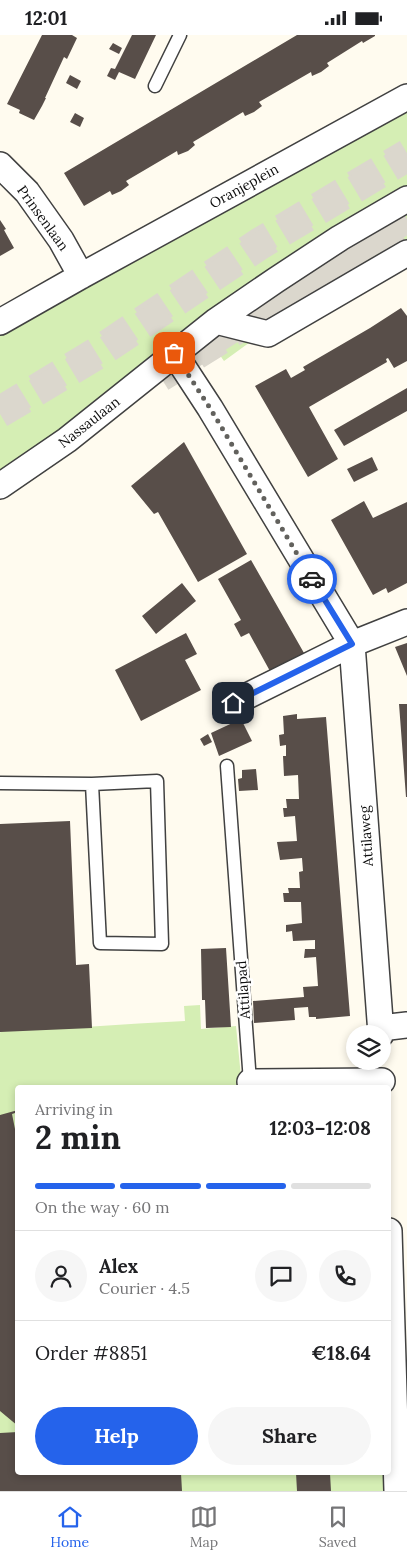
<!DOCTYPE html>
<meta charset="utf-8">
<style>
:root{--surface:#fff;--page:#f6f6f6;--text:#202124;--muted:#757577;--line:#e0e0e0;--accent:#2563eb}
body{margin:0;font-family:Lora,serif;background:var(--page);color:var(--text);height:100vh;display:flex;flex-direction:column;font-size:19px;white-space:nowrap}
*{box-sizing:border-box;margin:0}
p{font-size:16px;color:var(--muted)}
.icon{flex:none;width:28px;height:28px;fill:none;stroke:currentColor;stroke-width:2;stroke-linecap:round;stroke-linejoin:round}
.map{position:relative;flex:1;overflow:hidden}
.details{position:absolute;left:15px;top:1050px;width:376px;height:390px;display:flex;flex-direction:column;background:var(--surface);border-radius:5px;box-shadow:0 2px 8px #0003}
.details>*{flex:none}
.tools{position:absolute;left:346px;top:990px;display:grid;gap:10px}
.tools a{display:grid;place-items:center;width:45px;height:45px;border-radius:50%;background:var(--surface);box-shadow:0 2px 8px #0003;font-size:25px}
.pin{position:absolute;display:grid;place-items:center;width:42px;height:42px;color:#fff;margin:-21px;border-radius:10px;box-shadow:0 2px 8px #0006}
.courier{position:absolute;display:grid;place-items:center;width:50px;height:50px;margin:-25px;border:4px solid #2563eb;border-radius:50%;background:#fff;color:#222;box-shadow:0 1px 6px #0007}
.overview em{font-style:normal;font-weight:700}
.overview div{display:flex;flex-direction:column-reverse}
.overview{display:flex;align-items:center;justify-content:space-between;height:85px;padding:0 20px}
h1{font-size:32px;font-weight:700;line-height:38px}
.bar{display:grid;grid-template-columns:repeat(4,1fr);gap:8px 5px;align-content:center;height:60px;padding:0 20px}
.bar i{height:6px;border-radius:4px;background:var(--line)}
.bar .selected{background:var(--accent)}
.bar p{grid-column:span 4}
.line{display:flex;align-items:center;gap:12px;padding:0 20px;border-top:1px solid var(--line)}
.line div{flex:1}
.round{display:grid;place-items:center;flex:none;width:52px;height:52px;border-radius:26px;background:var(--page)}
.primary-button{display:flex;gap:10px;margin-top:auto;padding:10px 20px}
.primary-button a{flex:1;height:58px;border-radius:30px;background:var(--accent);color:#fff;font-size:20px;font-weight:700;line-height:58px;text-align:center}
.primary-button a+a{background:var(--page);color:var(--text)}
.status{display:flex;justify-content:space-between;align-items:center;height:35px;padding:0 25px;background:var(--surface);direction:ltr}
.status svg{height:14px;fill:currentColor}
.menu{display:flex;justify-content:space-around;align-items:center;height:70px;border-top:1px solid var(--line);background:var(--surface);font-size:14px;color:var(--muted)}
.menu a{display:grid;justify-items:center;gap:2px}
.menu .selected{color:var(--accent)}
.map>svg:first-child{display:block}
.green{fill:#d5eeb4}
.building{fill:#584e49}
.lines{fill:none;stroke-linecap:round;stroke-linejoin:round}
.trunk-tunnel{stroke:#dbd7cd;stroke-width:28;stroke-dasharray:28 14;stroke-linecap:butt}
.motorway-tunnel{stroke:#dbd7cd;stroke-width:28;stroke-dasharray:28 14;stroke-linecap:butt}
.service-casing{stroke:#414141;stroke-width:15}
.minor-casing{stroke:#414141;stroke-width:28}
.service{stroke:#fff;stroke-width:12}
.minor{stroke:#fff;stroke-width:25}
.done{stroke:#62615d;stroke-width:5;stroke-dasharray:0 9}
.route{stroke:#2563eb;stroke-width:6}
.labels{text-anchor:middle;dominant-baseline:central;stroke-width:5;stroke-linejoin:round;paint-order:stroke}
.street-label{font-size:14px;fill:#0e0e0e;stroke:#fff}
</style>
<div class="status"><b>12:01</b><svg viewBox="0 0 49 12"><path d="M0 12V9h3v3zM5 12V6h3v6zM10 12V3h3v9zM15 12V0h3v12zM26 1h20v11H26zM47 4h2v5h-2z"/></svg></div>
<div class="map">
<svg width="407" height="1456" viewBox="0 0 407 1456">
<rect width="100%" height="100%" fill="#fffbef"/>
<path class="green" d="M407,73V211L275,289L224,326L200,292L0,444V301Z
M200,970L201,994L236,991L242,1052H18V1438H387L388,1456H0V998L1,996C62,994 123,989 185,986L184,971Z"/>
<path class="building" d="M42,0H72L77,3L67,24L64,22L45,63H46L42,71L34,85L19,78L20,75L7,69Z
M132,0H156L135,44L119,37L115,45L107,41L111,33L115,34Z
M297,0H375V1L363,8L362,6L327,28L329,31L321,37L312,41L311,37L259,67L262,71L254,77L245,81L243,77L193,107L195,110L188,116L178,120L177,116L126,146L129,150L121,156L112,160L110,156L84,171L64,138Z
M113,8L122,13L119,19L109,14Z
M70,40L81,46L77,54L66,48Z
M75,78L84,83L80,92L70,87Z
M0,185L6,194L4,195L14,213L0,221Z
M401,273L407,281V326L394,333L388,323L386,324L387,327L309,372L338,424L308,442L255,351L286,334L291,343L305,335L303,332L370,293Z
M407,353V376L344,411L334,395Z
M184,407L247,519L198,547L158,477L154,479L131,451Z
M372,422L378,435L354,447L347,434Z
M364,466L373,483L407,467V548L388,558L386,553L373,560L331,485Z
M251,525L304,618L271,638L249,598L241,602L234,589L241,585L218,544Z
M182,548L196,566L156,599L142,581Z
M186,598L197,619L185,625L201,655L141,686L115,635Z
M407,608V641L395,612Z
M399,669H407V762H406Z
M297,679V684L326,682L350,981L316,984V982H309L308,972L294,973L295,985L254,988L253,966L304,962L303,952L318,951L316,922L304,923L305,914H315V905L293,906L292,896L286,897V890L302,888L301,867H284L283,858H289L288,853H300L299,837L303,836L302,823L280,825L277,807L297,806L295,781L284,782L283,773H287L286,764H299L298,740L284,741L283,721H286V710L280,711L279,700L284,699L283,681Z
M241,684L252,706L219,721L211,698Z
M208,699L212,707L204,711L200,704Z
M256,734L258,755L239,756L238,744L242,743V735Z
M70,786L76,930L89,929L92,993L0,997V789Z
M226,913L231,992L206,993L205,965H202L201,914Z
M18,1075V1077L12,1079L18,1109V1391L0,1376V1080Z
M18,1397V1438H181L182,1456H0V1398Z
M296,1438H330L331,1456H297Z"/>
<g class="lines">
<path class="trunk-tunnel" d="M161,343L407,189
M0,375L96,316L260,206L407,118"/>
<path class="motorway-tunnel" d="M172,332L407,184
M0,379L97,321L262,210L407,123"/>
<defs>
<path id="service" d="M155,51L180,0
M227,731L250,1047
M0,748L92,749L100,908L162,909L157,746L92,749"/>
<path id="minor" d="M0,130L27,157L61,205L81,241
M216,286L268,299L407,218
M0,287L81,241L407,62
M174,318L210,373L352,609L381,999
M0,451L67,405L216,286L276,245L340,203L407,164
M233,668L352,609L407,587
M381,993L407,990
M250,1047L382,1046
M389,1196L397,1456"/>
</defs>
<use href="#service" class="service-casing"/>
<use href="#minor" class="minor-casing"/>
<use href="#service" class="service"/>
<use href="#minor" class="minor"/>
</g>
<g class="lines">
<path class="done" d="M174,318L210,373L312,544"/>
<path class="route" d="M233,668L352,609L312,544"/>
</g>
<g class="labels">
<g class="street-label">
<text transform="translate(244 151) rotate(-29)">Oranjeplein</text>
<text transform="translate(43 183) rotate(54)">Prinsenlaan</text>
<text transform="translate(89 387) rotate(-38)">Nassaulaan</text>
<text transform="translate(366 801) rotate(-94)">Attilaweg</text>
<text transform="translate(243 955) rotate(-94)">Attilapad</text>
</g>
</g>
</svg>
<div class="tools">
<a><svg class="icon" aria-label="layers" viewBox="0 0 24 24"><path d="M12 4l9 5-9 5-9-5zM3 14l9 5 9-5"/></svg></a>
</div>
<div class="pin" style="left:174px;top:318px;background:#ea580c"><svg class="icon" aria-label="bag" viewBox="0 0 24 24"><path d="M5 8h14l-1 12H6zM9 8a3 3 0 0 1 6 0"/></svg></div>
<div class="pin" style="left:233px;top:668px;background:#1f2937"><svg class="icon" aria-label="home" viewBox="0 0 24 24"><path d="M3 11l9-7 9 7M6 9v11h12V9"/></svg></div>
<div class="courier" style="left:312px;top:544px"><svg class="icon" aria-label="car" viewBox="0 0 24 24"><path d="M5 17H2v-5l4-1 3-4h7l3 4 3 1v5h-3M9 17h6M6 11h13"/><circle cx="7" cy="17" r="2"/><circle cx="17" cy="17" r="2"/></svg></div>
<section class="details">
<div class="overview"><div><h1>2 min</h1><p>Arriving in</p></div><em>12:03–12:08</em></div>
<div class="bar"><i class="selected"></i><i class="selected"></i><i class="selected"></i><i></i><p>On the way · 60 m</p></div>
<div class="line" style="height:90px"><a class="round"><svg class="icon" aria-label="person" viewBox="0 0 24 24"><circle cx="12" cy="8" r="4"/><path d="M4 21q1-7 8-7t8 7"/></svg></a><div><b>Alex</b><p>Courier · 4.5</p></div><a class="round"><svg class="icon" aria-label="chat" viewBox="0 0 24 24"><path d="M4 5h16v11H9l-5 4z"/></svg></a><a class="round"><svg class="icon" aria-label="phone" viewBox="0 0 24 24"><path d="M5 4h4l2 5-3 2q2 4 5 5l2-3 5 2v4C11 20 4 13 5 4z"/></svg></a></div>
<div class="line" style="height:65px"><div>Order #8851</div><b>€18.64</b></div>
<div class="primary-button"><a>Help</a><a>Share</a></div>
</section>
</div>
<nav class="menu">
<a class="selected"><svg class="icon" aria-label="home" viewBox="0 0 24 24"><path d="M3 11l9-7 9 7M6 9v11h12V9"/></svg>Home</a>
<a><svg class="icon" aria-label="map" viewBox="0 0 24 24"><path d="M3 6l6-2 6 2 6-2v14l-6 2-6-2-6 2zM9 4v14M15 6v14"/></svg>Map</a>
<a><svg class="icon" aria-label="saved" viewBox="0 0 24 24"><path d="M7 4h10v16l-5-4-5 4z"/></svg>Saved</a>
</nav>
